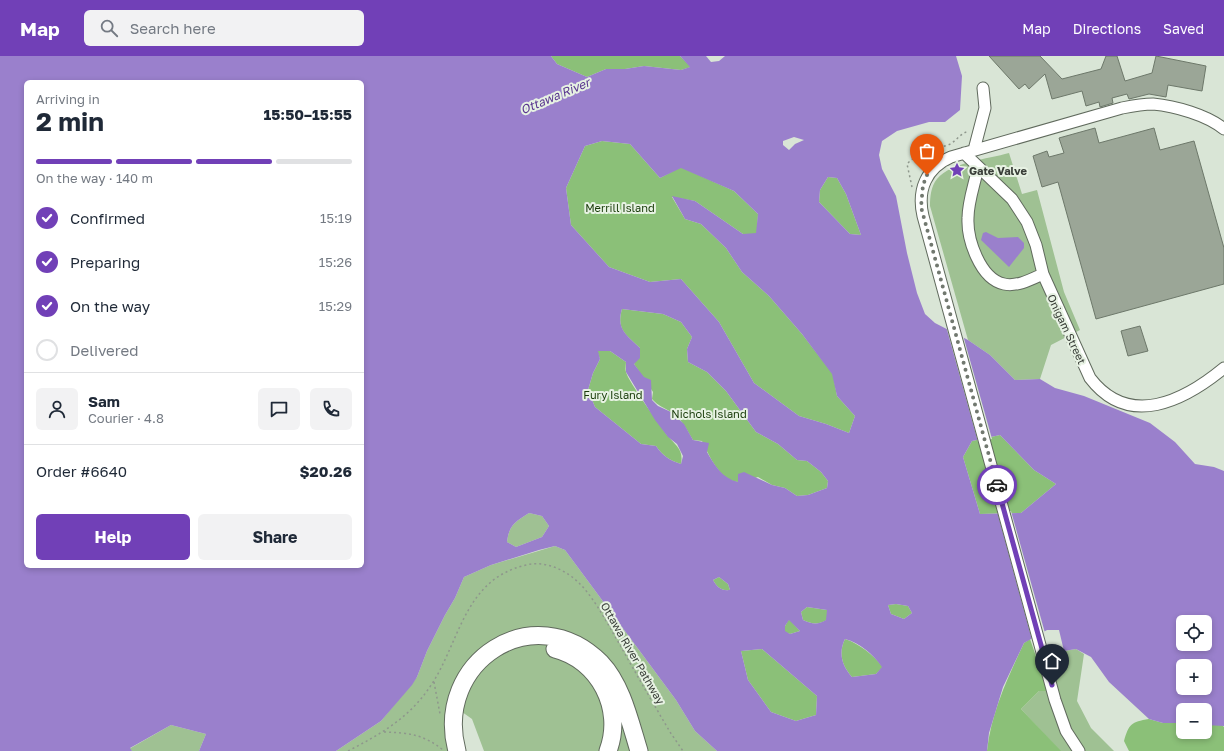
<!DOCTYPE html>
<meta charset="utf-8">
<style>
:root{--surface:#fff;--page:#f2f2f3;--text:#1f2937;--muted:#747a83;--line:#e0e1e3;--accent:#7140b7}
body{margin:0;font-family:"Golos Text",sans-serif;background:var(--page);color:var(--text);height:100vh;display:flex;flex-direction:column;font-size:15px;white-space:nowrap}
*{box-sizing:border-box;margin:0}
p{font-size:13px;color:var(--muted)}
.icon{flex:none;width:22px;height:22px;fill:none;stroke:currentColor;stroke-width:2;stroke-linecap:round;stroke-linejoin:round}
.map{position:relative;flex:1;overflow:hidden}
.drawer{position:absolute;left:24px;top:24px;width:340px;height:488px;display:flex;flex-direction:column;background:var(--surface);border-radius:6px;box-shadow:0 2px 6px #0003}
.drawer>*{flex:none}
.tools{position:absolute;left:1176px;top:559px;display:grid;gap:8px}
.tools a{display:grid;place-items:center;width:36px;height:36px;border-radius:6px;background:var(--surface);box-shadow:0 2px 6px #0003;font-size:20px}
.pin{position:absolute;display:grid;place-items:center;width:34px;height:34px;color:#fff;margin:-41px -17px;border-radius:50% 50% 50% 0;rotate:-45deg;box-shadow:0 0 4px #0007}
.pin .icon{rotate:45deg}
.courier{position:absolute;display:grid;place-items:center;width:40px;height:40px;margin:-20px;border:3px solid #7140b7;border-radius:50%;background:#fff;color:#222;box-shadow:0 1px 5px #0007}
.headline em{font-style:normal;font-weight:700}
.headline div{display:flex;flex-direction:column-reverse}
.headline{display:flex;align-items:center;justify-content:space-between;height:68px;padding:0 12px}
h1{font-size:26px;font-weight:700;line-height:30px}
.bar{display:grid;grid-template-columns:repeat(4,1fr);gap:6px 4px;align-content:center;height:48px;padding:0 12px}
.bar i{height:5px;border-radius:3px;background:var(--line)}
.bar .selected{background:var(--accent)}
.bar p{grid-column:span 4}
.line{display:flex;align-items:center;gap:10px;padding:0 12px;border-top:1px solid var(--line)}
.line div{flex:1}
.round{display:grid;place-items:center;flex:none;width:42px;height:42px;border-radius:6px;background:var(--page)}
ol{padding:0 12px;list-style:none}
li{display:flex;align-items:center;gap:12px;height:44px}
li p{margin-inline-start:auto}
li .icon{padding:4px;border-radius:50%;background:var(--accent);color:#fff;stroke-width:4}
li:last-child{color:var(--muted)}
li i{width:22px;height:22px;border:2px solid var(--line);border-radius:50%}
.button{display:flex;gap:8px;margin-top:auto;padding:8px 12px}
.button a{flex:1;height:46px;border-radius:6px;background:var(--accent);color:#fff;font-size:16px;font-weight:700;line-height:46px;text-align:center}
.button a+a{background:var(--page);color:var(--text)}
header{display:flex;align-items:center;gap:24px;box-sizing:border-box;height:56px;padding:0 20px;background:var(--accent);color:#fff}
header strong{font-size:19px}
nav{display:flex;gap:22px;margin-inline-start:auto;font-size:14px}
.search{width:280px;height:36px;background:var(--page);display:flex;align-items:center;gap:10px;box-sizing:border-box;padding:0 14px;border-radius:6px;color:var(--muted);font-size:15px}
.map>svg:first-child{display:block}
.green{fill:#9fc193}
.forest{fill:#8bc078}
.water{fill:#9a80cc;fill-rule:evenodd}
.pier{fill:#d9e5d6}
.building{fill:#9ba697;stroke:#6d786a}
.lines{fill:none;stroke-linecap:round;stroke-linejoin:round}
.minor-casing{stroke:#606a5d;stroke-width:13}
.highway-casing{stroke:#606a5d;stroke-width:19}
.path{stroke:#8e978c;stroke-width:1.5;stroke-dasharray:2 3;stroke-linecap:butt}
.minor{stroke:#fff;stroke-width:11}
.highway{stroke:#fff;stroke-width:17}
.done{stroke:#71786f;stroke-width:4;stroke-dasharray:0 7.2}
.route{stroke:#7140b7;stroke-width:5}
.labels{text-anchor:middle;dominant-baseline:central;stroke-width:4;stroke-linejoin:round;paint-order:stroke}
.poi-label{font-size:11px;font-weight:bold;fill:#393e38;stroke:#e7f2e3;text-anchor:start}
.park-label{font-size:11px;fill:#183b09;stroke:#e7f2e3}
.street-label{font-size:11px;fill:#393e38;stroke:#e7f2e3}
.water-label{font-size:12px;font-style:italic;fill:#5a3690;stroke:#e7f2e3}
</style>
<header>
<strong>Map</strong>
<div class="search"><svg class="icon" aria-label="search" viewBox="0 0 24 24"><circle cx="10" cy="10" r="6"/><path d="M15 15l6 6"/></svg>Search here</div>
<nav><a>Map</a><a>Directions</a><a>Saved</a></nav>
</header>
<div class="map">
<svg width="1224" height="695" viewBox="0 0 1224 695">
<rect width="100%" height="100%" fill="#d9e5d6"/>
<path class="green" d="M1009,97L1022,138L1037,134L1064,236L1080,274L1051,289L1040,323L1015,324L990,299L968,284L930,150C930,141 931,130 937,123C951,106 988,103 1009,97Z
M529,457L542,460L549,470L542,481L516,491L507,486C509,469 515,466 529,457Z
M555,490L565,494L676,644L695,675L717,695H484L472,663L448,646L449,682L451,695H336L381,665L417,621L427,595L445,559L455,542L464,521L491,509Z
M1076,593L1084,598L1077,645L1091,672L1114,695H1060L1021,653L1039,635L1041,606L1064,595Z
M171,669L206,678L199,695H132L129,693Z"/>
<path class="forest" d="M551,0H680L691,11L681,14L644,10L625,13H606L587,21L557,8Z
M602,85L630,88L660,122L681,111L734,135L758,158L757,178H743L695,145L672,141L685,163L701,168L726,192L742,216L769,240L802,278L833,318L837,340L855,360L849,377L826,368L799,360L754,327L719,266L681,223L650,226L609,211L571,169L566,132L585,90Z
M828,121L837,122L846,138L861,179L850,178L819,146L820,134Z
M622,253L663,258L681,266L692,281L687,293L688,306L707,316L726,335L756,376L778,388L797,404L807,405L821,416L828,425L827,432L808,439L797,440L785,432L772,429L758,421C752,423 745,425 739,426C720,426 709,399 702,385L693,384C687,374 681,362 671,356C663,351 658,350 652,343L653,336L634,308L640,292C626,278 616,274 622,253Z
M597,295H610L626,306C626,309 625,313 626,316C628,325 660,369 667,379C675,389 684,393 681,408C669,404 663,400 656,390L641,388L595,351L588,334L593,317L600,303Z
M1000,379L1034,414L1056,428L1021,457L980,458L963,401L972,385Z
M719,521L728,528L730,534C721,535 717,531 713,524Z
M896,548L908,550L912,557L904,563L891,558L888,549Z
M807,551L827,554V564C818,569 812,568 803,564L801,556Z
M789,563L800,575L790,578L785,576V570Z
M845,583C860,588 872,598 883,611L876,618L852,621C842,610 838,597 845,583Z
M1030,583L1038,606H1041L1047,635H1039L1021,653L1061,695H987C991,657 1008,621 1024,587Z
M762,593L817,640L816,659L796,665L771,656L748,624L741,595Z
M1149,663L1163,667H1183V676H1205V669H1222L1224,671V695H1129L1124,685C1129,668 1131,666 1149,663Z"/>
<path class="water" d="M0,0H551L557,8L587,21L606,13H625L644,10L681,14L690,11L680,0H706L711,6L719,5L725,0H956L962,20L960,54L945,66H929L897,75L882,85L879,99L882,113L896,140L907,197L917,237L925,258L935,267L968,284L990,299L1015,324L1040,323L1055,332L1084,340L1150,367L1175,386L1195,408L1214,411L1224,415V670L1205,669V654H1183V667H1163L1149,663L1109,626L1091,601L1076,593L1064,595L1059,574H1047L1024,587L1003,631L989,677L987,695H717L695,675L676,644L565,494L555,490L539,494L491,509L464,521L455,542L445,559L427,595L417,621L412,629L381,665L336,695H199L206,678L171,669L130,692L132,695H0ZM26,26H362V510H26ZM794,81L804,84L795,88L789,94L783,89V85ZM602,85L630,88L660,122L681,112L734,135L758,158L756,177L743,178L695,145L672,140L685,163L701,168L726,192L742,216L769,240L802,278L832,318L837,340L855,360L849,377L826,368L799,360L754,327L719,266L681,223L650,226L609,211L571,169L566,132L585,90ZM828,121L837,122L846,138L861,179L850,178L819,146L820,134ZM622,253L663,258L681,266L692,281L687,293L688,306L707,316L726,335L756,376L778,388L797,404L807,405L821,416L828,425L827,432L808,439L797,440L785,432L772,429L744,416L738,418V426C722,422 715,410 707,396L709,387L693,384L684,368L671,356L658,350L652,344L651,324L644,321L634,308L640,302V292C626,279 616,273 622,253ZM598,295H610L626,306V316L655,364L668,381L677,388L683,400L681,408C669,404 663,400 656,390L641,388L595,351L588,334L593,317L600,303ZM1000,379L1034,414L1056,428L1021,457L980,458L963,401L972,385ZM529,457L542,460L549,470L542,481L516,491L507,486C509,469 515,466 529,457ZM719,521L728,528L730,534C721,535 717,531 713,524ZM896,548L908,550L912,557L904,563L891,558L888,549ZM807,551L827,554L826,564C818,569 812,568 803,564L801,556ZM789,564L800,575L790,578L785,575V570ZM1183,566H1205V588H1183ZM845,583C860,587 873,598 882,611L876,618L852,621C842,610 838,597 845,583ZM762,593L817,640L816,659L796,665L771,656L748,624L741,595ZM1183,610H1205V632H1183Z
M986,176L998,182L1018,181L1024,187V192L1009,211L981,184L983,177Z"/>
<path class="pier" d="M946,270L963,279L992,383L978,386Z
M997,455H1011L1045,577L1032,584Z"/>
<path class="building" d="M989,0H1040L1062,23L1101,13L1106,0H1117L1125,25L1152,17L1156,0L1206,10L1202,35L1168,29L1166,41L1149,38L1129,43L1127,38L1112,42L1113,47L1100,51L1099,46L1086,50L1082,35L1052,43L1045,18L1029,33L1025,28L1019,33Z
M1095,72L1099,87L1154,72L1160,94L1194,85L1224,192V228L1096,263L1058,126L1042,131L1033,100L1047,95L1049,101L1064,97L1059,82Z
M1140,270L1148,295L1128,300L1121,275Z"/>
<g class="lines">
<defs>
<path id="minor" d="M974,94L985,52L983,32
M964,97L1012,143L1027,166L1036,189L1043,218L1090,322C1129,373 1184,345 1224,312
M978,111C975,127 968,145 968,162C967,183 980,223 1004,228C1017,231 1032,223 1043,218
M1079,695L1066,675L1055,644L923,160C917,134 926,112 951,101L1122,52C1132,50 1143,48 1153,48C1175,50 1207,59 1224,73"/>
<path id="highway" d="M555,593C599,604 624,653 608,695
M457,695C433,606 534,540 601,607C622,629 630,666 639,695"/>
</defs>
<use href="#minor" class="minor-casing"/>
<use href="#highway" class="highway-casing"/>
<path class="path" d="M912,131L907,108C918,96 933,94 948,89C956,86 960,77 969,75
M434,626L440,658
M384,676C409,677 423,678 443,694
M348,695C379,679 407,663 427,635C460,591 461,524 526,509C547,504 568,515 582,530C598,548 608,569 620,589C636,618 653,647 670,676L683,695"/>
<use href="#minor" class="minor"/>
<use href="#highway" class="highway"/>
</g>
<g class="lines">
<path class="done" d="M927,119L923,129L921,151L997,429"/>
<path class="route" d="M997,429L1052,629"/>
</g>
<defs>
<symbol id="sight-bare" viewBox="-9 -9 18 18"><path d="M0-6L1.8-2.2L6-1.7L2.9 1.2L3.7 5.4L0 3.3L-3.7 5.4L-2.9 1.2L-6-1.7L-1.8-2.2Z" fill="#7140b7" stroke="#e7f2e3" stroke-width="2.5" paint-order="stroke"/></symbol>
</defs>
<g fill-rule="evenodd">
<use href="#sight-bare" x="946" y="103" width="22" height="22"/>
</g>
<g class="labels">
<g class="poi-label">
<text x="969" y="114">Gate Valve</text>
</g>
<g class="park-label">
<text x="620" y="151">Merrill Island</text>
<text x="613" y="338">Fury Island</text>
<text x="709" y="357">Nichols Island</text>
</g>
<g class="street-label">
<text transform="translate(1067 273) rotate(65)">Onigam Street</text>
<text transform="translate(633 597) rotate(60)">Ottawa River Pathway</text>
</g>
<g class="water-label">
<text transform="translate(555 40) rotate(-23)">Ottawa River</text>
</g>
</g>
</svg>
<div class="tools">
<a><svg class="icon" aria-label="locate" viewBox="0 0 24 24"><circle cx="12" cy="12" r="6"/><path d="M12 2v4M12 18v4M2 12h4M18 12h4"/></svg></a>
<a>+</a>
<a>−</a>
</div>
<div class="pin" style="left:927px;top:119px;background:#ea580c"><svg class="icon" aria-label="bag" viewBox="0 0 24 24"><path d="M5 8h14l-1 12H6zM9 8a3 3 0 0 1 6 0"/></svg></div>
<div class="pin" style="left:1052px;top:629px;background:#1f2937"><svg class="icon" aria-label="home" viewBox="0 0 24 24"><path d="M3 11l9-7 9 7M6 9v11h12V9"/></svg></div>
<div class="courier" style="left:997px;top:429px"><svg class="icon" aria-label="car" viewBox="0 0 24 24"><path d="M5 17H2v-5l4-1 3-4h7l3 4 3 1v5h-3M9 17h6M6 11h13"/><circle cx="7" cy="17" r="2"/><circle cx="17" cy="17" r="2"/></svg></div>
<section class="drawer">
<div class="headline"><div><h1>2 min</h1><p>Arriving in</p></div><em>15:50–15:55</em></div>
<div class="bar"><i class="selected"></i><i class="selected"></i><i class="selected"></i><i></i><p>On the way · 140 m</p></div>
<ol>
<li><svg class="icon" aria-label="check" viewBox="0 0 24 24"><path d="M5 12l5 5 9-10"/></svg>Confirmed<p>15:19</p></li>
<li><svg class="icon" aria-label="check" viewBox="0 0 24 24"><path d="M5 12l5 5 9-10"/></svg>Preparing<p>15:26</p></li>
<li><svg class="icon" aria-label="check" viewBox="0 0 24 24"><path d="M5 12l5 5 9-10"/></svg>On the way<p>15:29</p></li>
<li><i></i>Delivered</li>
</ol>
<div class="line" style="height:72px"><a class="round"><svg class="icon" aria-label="person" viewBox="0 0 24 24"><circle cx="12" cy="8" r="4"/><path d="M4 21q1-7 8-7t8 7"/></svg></a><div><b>Sam</b><p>Courier · 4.8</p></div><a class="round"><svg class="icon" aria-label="chat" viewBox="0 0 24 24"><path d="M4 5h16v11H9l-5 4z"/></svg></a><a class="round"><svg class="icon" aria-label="phone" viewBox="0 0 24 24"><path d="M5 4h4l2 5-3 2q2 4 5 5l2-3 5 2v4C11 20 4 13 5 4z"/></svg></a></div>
<div class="line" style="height:52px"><div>Order #6640</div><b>$20.26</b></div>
<div class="button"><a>Help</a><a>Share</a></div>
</section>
</div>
